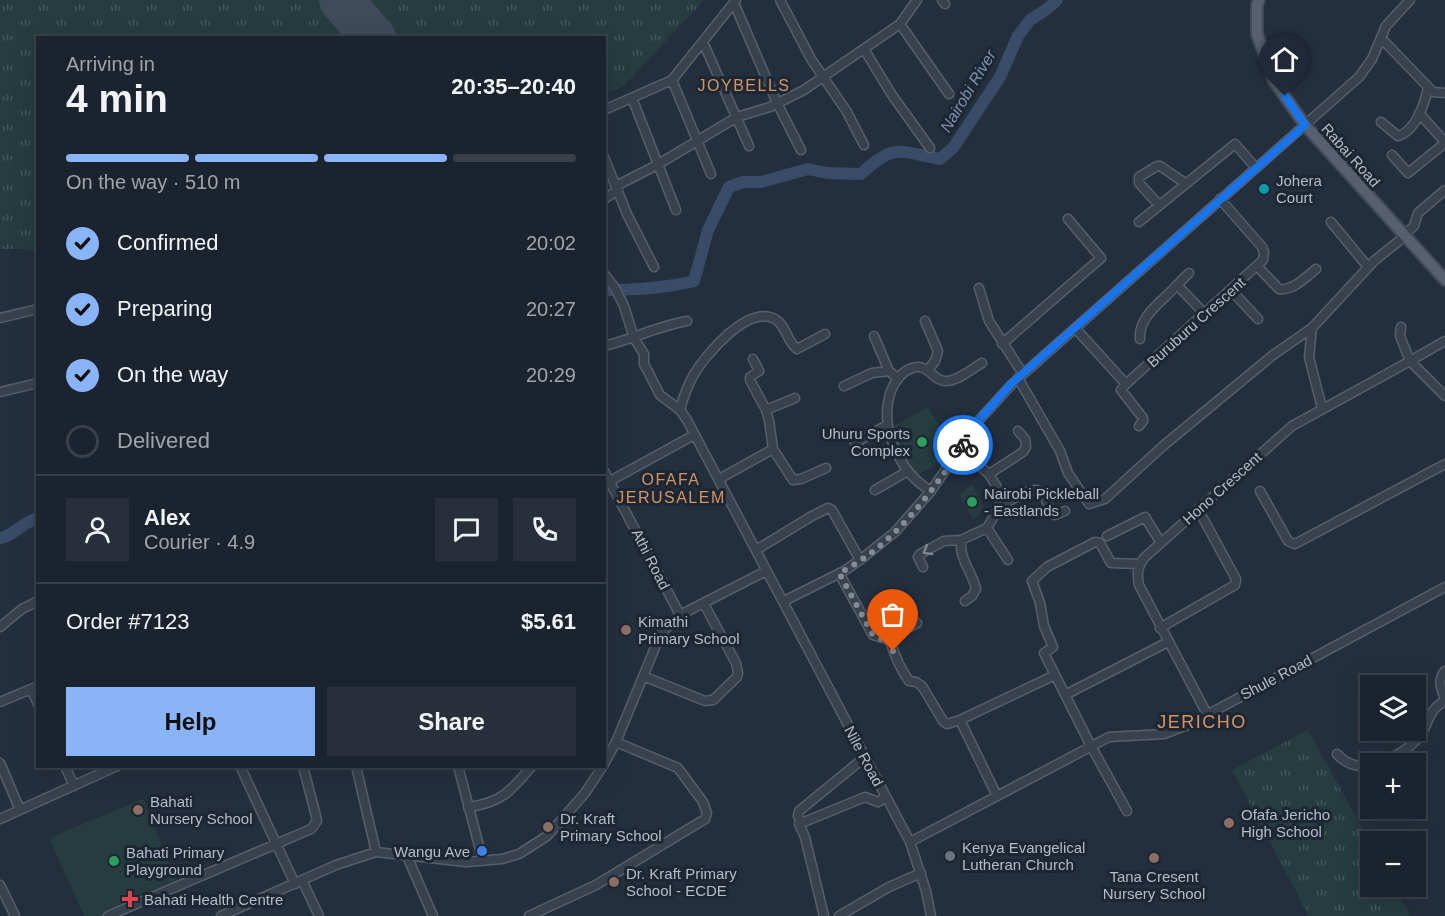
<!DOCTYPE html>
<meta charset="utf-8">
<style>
:root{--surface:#1b232e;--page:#282f3a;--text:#f1f3f6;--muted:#a0a4aa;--line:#39404a;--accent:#8ab4f8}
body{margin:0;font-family:Helvetica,sans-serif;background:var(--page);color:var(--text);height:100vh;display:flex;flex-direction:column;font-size:22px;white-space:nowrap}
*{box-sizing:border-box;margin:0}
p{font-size:20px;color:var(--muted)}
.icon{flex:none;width:33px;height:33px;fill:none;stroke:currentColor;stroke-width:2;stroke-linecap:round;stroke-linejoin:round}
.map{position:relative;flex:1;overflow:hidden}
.details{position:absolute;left:36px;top:36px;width:570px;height:732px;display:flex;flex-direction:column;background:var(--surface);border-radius:0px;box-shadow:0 6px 24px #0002,0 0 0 2px var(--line)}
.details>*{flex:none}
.controls{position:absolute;left:1360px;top:675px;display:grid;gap:12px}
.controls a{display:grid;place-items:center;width:66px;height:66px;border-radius:0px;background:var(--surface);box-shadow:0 6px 24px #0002,0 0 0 2px var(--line);font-size:30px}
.pin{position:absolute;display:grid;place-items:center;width:51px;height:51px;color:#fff;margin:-62px -26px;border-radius:50% 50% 50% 0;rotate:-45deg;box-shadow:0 0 6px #0007}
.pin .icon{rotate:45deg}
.courier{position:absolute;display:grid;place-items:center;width:60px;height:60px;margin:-30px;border:4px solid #1a73e8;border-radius:50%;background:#fff;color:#222;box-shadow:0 2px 8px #0007}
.headline em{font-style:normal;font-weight:700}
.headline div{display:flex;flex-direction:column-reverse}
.headline{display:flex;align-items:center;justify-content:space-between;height:102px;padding:0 30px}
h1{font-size:39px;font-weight:700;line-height:45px}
.bar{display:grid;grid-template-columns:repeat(4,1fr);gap:9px 6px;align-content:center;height:72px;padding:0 30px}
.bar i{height:8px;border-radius:4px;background:var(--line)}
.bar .on{background:var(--accent)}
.bar p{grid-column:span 4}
.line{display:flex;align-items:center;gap:15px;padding:0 30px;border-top:2px solid var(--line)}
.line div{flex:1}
.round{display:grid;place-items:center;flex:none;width:63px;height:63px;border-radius:0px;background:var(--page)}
ol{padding:0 30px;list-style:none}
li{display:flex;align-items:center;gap:18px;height:66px}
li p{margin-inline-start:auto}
li .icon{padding:6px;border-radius:50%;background:var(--accent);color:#111;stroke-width:4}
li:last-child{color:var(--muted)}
li i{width:33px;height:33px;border:3px solid var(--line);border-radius:50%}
.action{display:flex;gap:12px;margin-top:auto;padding:12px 30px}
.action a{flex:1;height:69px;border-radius:0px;background:var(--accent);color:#111;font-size:24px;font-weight:700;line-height:69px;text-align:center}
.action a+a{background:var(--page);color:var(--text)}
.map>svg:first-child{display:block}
.grass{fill:url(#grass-tufts)}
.garden{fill:#263c3f}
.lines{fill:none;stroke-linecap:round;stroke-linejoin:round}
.river{stroke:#394c67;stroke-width:12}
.runway{stroke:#3f4a5a;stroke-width:44}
.minor-casing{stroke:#565f6c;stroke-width:11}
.major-casing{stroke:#414a57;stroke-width:14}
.minor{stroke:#38414e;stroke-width:8}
.major{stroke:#56606e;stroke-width:10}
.oneway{stroke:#7c8592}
.done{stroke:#828b98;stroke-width:6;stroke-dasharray:0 10.8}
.route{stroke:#1a73e8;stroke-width:8}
.culture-dot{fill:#0f9aa8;stroke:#1d2633;stroke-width:2}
.leisure-dot{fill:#2e9e5b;stroke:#1d2633;stroke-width:2}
.education-dot{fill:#8d6e63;stroke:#1d2633;stroke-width:2}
.shop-dot{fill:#3f7fe0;stroke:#1d2633;stroke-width:2}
.worship-dot{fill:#6b7280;stroke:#1d2633;stroke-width:2}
.health-dot{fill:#e0444e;stroke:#1d2633;stroke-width:2}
.labels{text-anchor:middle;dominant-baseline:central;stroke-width:6;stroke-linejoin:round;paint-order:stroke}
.street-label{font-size:15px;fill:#b4bcc9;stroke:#1d2633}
.poi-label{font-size:15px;fill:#b4bcc9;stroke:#1d2633;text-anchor:start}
.neighbourhood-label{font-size:16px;letter-spacing:1.5px;fill:#d59563;stroke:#1d2633}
.water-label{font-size:16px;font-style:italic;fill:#7c92b1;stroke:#1d2633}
.quarter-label{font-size:18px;letter-spacing:1.5px;fill:#d59563;stroke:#1d2633}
</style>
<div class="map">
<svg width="1445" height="916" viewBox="0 0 1445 916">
<defs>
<pattern id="grass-tufts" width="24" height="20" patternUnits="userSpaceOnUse" patternTransform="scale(1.5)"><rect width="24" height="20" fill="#263c3f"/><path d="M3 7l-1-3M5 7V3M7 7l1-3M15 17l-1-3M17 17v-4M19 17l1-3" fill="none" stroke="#435659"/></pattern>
</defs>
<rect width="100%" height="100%" fill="#242f3e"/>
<path class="grass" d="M0,0H704L624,86L605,94L604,38H38L37,252L24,249H0Z
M1308,730L1371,844V886L1394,887L1411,916H1309L1232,770Z"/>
<path class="garden" d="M928,407L957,454L913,477L888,429Z
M972,484L985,509L973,520L959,495Z
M143,799L178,885L104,916H84L49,838Z"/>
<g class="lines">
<path class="river" d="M604,290C633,290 667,288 694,281L708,230L729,187L743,182H761L808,169L827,173L861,174C894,143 898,151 940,159L953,148L1000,77L1018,36L1030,20L1047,9L1057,0
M0,538C14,536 21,523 38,518"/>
<path class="runway" d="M341,0L374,38"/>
<defs>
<path id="minor" d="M780,0L811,59L847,112L864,145
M942,0L945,4
M734,3L777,103L801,150
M900,24L949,94
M1381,38L1433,92L1445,93
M703,42L749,146
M864,49L892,95L930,148
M672,80L711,174
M632,98L676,210
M604,110L672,80L736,0
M1419,113L1445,142
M1381,122L1398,136C1416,131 1425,103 1428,87
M1392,155L1408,173L1445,143
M604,157L627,214L654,267
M616,186L657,165L737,117L770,107L804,90L900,24L917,0
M604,199L618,190
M1159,205L1139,183V177L1157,166H1160L1185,183
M1139,222L1235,144L1256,168
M1331,222L1368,267
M1404,235L1414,226L1418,213L1445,190
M1258,267L1279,289C1293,291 1306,277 1316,269
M604,274L615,288L624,306L634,338L644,354V364L660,395L680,410L687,420L910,842L926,891L931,916
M1177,285L1189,273
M979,288L989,321L1023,374
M1231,290L1258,319
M0,318L38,309
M925,321L938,351L935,361L928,370
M1401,327L1400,336L1410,361L1445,341
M1075,328L1126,384L1263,260L1264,252L1262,247L1220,199
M874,336L889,371L897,378
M1140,339C1138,316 1163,301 1177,285L1204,313
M1002,344L1101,258L1068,219
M604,346C633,339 658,326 687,321
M753,359L759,371L750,377V380L766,410
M1018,378L1060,451L1068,473L1089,504L1105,499L1163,446L1273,355L1312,328
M1126,384L1121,390L1143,418V421L1139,426
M844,386L872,373L889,371
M0,392L38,383
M1322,408L1309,357L1312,328L1374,261L1405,236
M680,410C683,398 687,387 693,376C705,355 748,304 775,319C786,325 787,342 797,349L825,334
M855,443L887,425
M773,449L793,480L801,479L826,468
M604,471L680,615
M989,474L1023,452L1026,447L1025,439L1018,431
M719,479L773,449L769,420L766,410L795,398
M610,481L694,435
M875,490L908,471
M931,491C900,473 878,427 891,391C895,381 901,372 912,368C930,363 931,380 945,381C956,382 972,369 982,363
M1260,491L1288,541L1295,544L1445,464
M1000,506C1011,501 1035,482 1043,494C1047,501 1049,510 1055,515L1065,511
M987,528L1008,560
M1107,536L1145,517L1161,543
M961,540C959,560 972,571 976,589L972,596L965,601
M756,550L812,516L828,508L832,510L860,560
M923,567L918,557L920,554L944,541L961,540L987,528L1000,506V492L989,474L960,450
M839,573L873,635L886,639L917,623
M784,601L844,571L860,560L895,532L931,491L980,419L1012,384L1359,77L1372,59L1386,26L1410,0
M0,627L22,609L38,601
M1160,628L1235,585L1236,579L1198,509
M889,638C894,654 899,667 909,681L916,682L922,686L943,721L947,724L960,720L1055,675
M1445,671C1437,680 1441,688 1445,699
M643,676L705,701L713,700L737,677L738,673L736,663L704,604
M31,689L38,704
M1065,695L1168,642
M0,702L38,686
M1207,714L1139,585C1137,575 1137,567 1144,558L1292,426L1401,366L1410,361L1445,396
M960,720L997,796
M1337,754C1346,764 1357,768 1371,765
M0,763L20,810
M604,764L616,742L661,633L680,615L766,571
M1376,764C1394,758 1413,747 1423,731C1430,718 1431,708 1445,701
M65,766L74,786
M240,766L295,884
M356,766L376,852
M458,766L483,861
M468,807C501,803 511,791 532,766
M1127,811L1091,746L1044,653L1053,647L1044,626L1040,603L1032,581L1047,567L1095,542L1100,543L1111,563L1139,564
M0,819L117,766
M801,822L798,816L799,811L865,757
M910,842L1109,737L1164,734L1190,724L1445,587
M407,856L433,916
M302,880L319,916
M0,885L15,916
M108,916L311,829L317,821L316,816L303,766
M221,916L336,865L376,852L466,862L502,859L519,854L547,836L557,825L585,793L603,766
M529,916L596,885L705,819L707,813L703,802L678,768L616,742
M824,916L805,837L799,824L865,797L878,802L886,797
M839,916L889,887L921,873"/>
<path id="major" d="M1259,0L1257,5V34L1274,81L1305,125L1445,280"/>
</defs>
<use href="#minor" class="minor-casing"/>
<use href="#major" class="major-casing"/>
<use href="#minor" class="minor"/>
<use href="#major" class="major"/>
</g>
<defs><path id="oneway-chevron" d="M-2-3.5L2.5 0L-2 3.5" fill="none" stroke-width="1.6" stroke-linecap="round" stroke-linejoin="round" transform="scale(1.5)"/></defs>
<use class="oneway" href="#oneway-chevron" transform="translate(927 551) rotate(149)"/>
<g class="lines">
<path class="done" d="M893,651L889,638L881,639L873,635L839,573C893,546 931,494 963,445"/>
<path class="route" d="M963,445L980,419L1011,384L1305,125L1285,96"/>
</g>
<circle class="culture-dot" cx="1264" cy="189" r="6"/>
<g class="leisure-dot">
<circle cx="922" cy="442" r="6"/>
<circle cx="972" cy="502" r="6"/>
<circle cx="114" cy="861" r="6"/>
</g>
<g class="education-dot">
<circle cx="626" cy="630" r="6"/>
<circle cx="138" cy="810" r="6"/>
<circle cx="1229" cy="823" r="6"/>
<circle cx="548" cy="827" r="6"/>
<circle cx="1154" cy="858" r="6"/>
<circle cx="614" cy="882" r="6"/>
</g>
<circle class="shop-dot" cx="482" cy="851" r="6"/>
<circle class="worship-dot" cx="950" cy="856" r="6"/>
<path class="health-dot" d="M127 890h6v6h6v6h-6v6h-6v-6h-6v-6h6z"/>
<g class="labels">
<g class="street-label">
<text transform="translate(1351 155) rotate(48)">Rabai Road</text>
<text transform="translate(1196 322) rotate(-42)">Buruburu Crescent</text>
<text transform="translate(1222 488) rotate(-42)">Hono Crescent</text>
<text transform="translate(651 559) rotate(63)">Athi Road</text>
<text transform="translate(1276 677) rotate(-28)">Shule Road</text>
<text transform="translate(864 756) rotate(62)">Nile Road</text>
</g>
<g class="poi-label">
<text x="1276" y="180">Johera<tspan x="1276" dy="17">Court</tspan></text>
<text x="910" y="433" text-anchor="end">Uhuru Sports<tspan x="910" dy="17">Complex</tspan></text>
<text x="984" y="493">Nairobi Pickleball<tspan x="984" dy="17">- Eastlands</tspan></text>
<text x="638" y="621">Kimathi<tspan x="638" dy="17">Primary School</tspan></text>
<text x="150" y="801">Bahati<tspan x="150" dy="17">Nursery School</tspan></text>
<text x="1241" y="814">Ofafa Jericho<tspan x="1241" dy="17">High School</tspan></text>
<text x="560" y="818">Dr. Kraft<tspan x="560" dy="17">Primary School</tspan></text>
<text x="962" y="847">Kenya Evangelical<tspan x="962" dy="17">Lutheran Church</tspan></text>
<text x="470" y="851" text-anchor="end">Wangu Ave</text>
<text x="126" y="852">Bahati Primary<tspan x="126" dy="17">Playground</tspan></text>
<text x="626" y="873">Dr. Kraft Primary<tspan x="626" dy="17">School - ECDE</tspan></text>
<text x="1154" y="876" text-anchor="middle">Tana Cresent<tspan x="1154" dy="17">Nursery School</tspan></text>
<text x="144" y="899">Bahati Health Centre</text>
</g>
<g class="neighbourhood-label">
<text x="744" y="85">JOYBELLS</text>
<text x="671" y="479">OFAFA<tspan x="671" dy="18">JERUSALEM</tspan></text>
</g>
<g class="water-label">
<text transform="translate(968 91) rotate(-59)">Nairobi River</text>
</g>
<g class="quarter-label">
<text x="1202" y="722">JERICHO</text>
</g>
</g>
</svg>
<div class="controls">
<a><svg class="icon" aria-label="layers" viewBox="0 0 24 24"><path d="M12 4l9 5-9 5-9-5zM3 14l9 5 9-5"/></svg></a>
<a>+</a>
<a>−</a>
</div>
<div class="pin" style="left:893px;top:651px;background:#ea580c"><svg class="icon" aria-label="bag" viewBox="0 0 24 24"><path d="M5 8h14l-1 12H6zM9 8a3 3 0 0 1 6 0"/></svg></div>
<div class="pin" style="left:1285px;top:96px;background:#1f2937"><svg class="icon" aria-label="home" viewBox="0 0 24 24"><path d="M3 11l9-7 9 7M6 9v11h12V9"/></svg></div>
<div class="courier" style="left:963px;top:445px"><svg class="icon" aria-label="bike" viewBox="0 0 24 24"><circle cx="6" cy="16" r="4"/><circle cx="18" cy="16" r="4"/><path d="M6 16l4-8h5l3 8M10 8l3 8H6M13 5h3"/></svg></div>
<section class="details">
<div class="headline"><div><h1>4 min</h1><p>Arriving in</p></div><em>20:35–20:40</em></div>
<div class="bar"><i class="on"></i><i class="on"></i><i class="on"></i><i></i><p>On the way · 510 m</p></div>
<ol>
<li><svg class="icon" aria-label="check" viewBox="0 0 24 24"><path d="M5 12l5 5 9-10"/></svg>Confirmed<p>20:02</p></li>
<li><svg class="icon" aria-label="check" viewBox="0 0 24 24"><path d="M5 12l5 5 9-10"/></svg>Preparing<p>20:27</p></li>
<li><svg class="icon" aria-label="check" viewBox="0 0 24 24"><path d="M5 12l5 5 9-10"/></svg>On the way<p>20:29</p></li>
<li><i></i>Delivered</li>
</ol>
<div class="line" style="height:108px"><a class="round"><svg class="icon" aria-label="person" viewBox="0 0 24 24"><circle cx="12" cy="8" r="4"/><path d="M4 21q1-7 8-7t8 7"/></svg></a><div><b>Alex</b><p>Courier · 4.9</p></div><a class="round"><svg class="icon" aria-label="chat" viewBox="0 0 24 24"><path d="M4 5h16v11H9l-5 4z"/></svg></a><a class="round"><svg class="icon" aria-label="phone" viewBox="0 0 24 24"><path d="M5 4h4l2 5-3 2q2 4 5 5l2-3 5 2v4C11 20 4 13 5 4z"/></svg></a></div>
<div class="line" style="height:78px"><div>Order #7123</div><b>$5.61</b></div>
<div class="action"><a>Help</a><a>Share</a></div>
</section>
</div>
